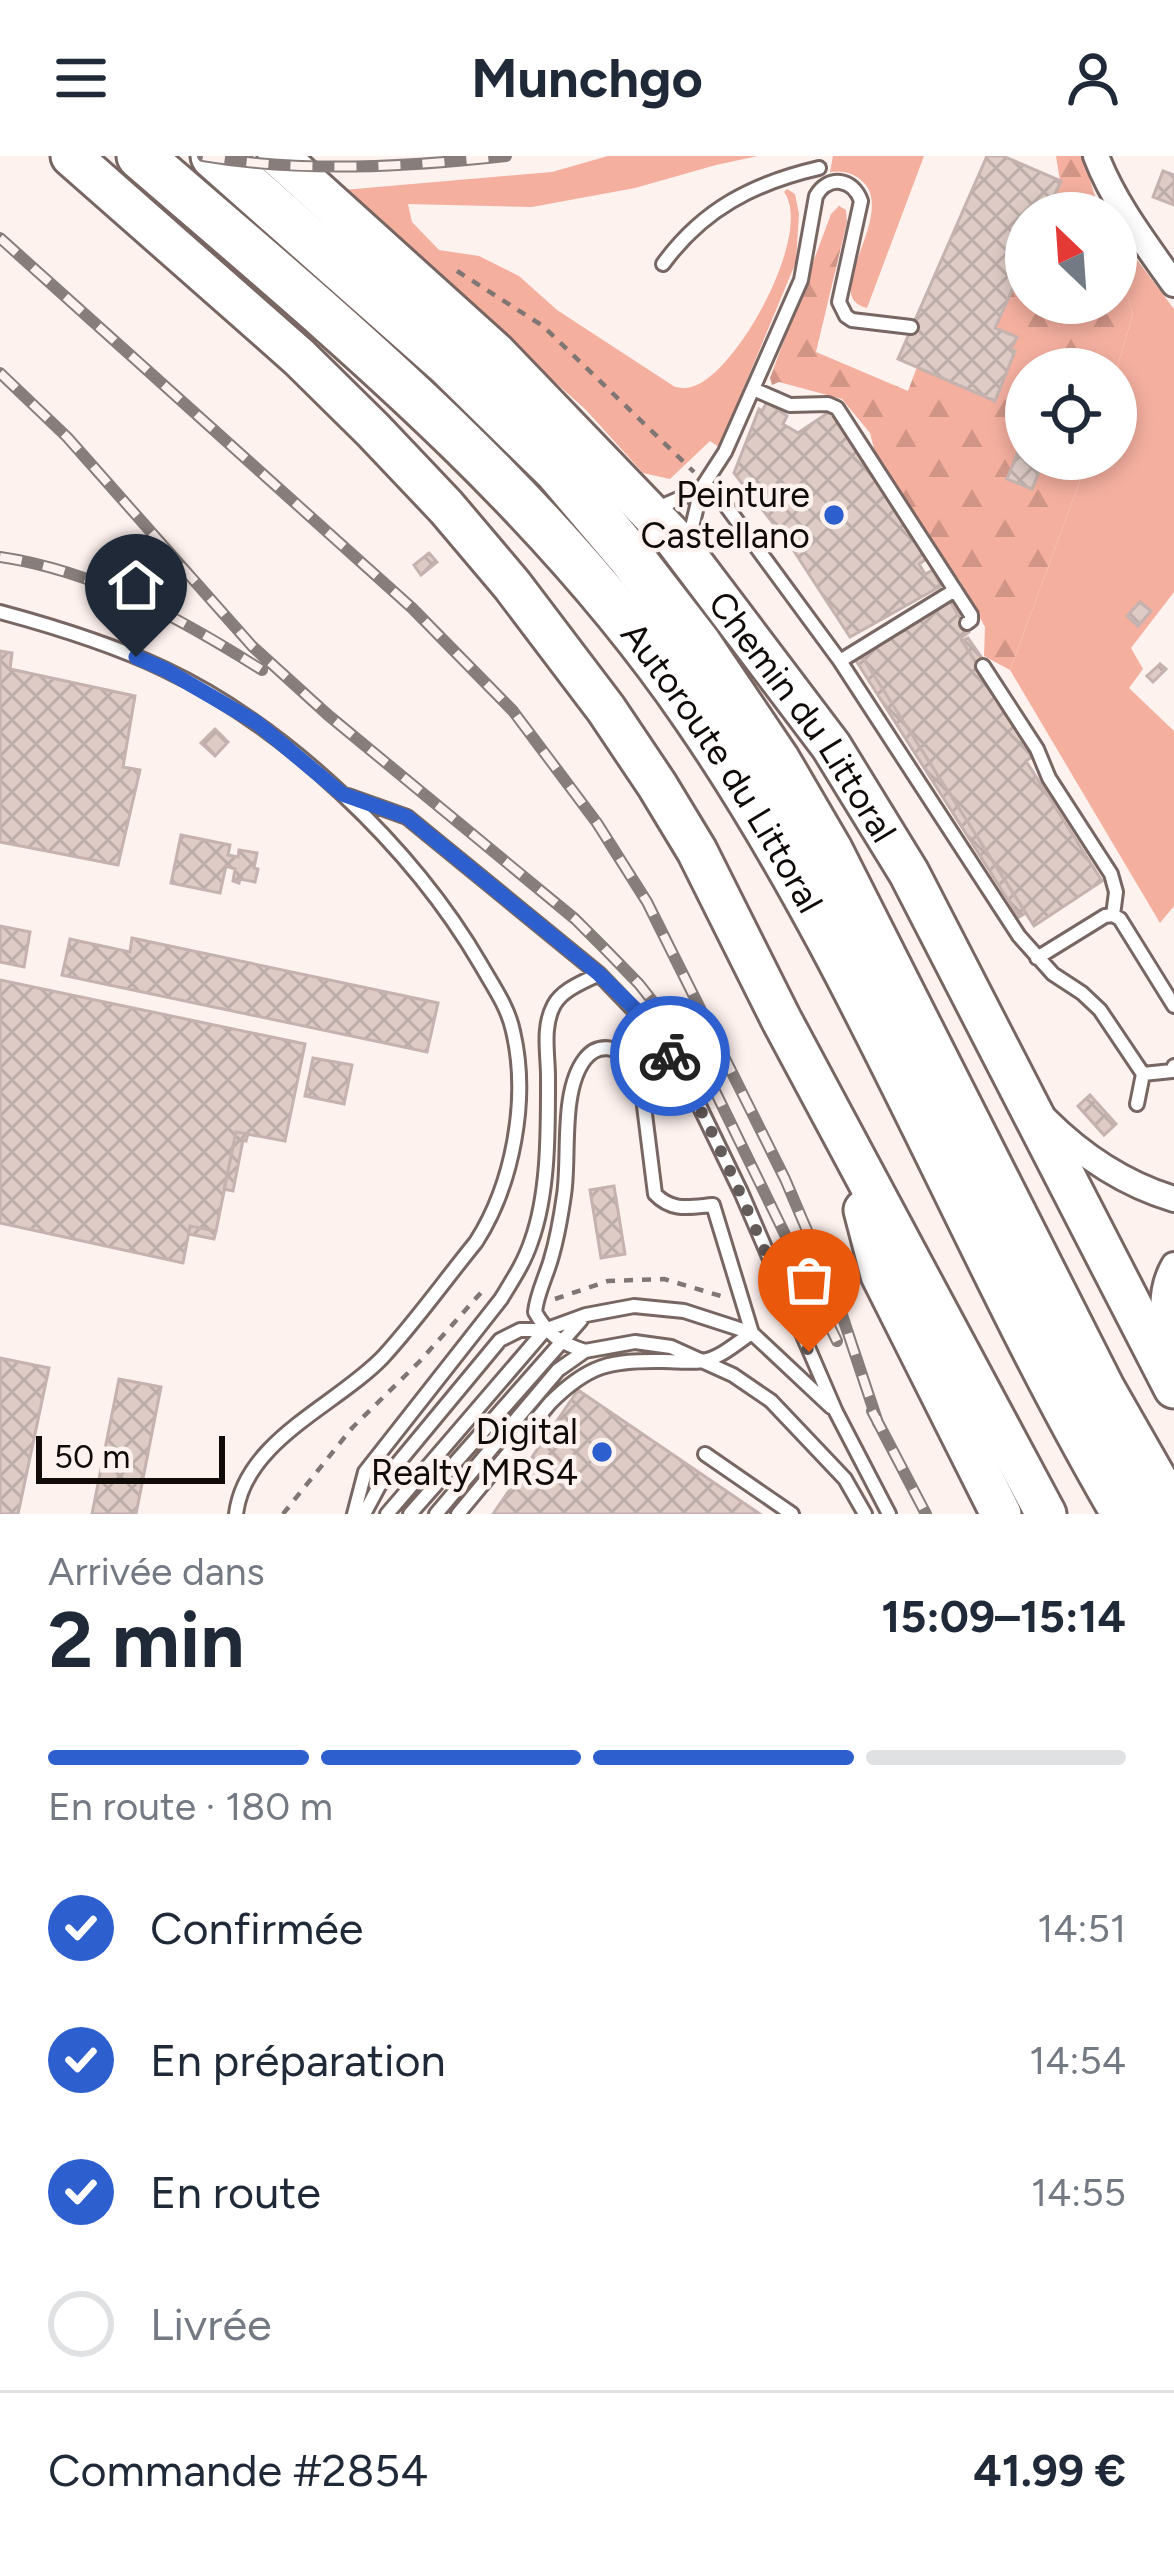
<!DOCTYPE html>
<html lang="fr">
<meta charset="utf-8">
<style>
:root{--surface:#fff;--page:#f2f2f3;--text:#1f2937;--muted:#747a83;--line:#e0e1e3;--accent:#2d60ce}
body{margin:0;font-family:Figtree,sans-serif;background:var(--page);color:var(--text);height:100vh;display:flex;flex-direction:column;font-size:45px;white-space:nowrap}
*{box-sizing:border-box;margin:0}
p{font-size:39px;color:var(--muted)}
.icon{flex:none;width:66px;height:66px;fill:none;stroke:currentColor;stroke-width:2;stroke-linecap:round;stroke-linejoin:round}
.map{position:relative;height:1358px;overflow:hidden}
.details{display:flex;flex-direction:column;background:var(--surface);flex:1}
.details>*{flex:none}
.needle{width:78px;rotate:335deg}
.controls{position:absolute;left:1005px;top:36px;display:grid;gap:24px}
.controls a{display:grid;place-items:center;width:132px;height:132px;border-radius:50%;background:var(--surface);box-shadow:0 6px 18px #0003;font-size:60px}
.scale{position:absolute;left:36px;bottom:30px;width:189px;box-sizing:border-box;padding-left:12px;border:6px solid #100a08;border-top:0;font-size:33px;line-height:42px;white-space:nowrap;color:#100a08;-webkit-text-stroke:9px #fef2ef;paint-order:stroke}
.pin{position:absolute;display:grid;place-items:center;width:102px;height:102px;color:#fff;margin:-123px -51px;border-radius:50% 50% 50% 0;rotate:-45deg;box-shadow:0 0 12px #0007}
.pin .icon{rotate:45deg}
.courier{position:absolute;display:grid;place-items:center;width:120px;height:120px;margin:-60px;border:9px solid #2d60ce;border-radius:50%;background:#fff;color:#222;box-shadow:0 3px 15px #0007}
.summary em{font-style:normal;font-weight:700}
.summary div{display:flex;flex-direction:column-reverse}
.summary{display:flex;align-items:center;justify-content:space-between;height:204px;padding:0 48px}
h1{font-size:78px;font-weight:700;line-height:90px}
.bar{display:grid;grid-template-columns:repeat(4,1fr);gap:18px 12px;align-content:center;height:144px;padding:0 48px}
.bar i{height:15px;border-radius:9px;background:var(--line)}
.bar .active{background:var(--accent)}
.bar p{grid-column:span 4}
.line{display:flex;align-items:center;gap:30px;padding:0 48px;border-top:3px solid var(--line)}
.line div{flex:1}
ol{padding:0 48px;list-style:none}
li{display:flex;align-items:center;gap:36px;height:132px}
li p{margin-inline-start:auto}
li .icon{padding:12px;border-radius:50%;background:var(--accent);color:#fff;stroke-width:4}
li:last-child{color:var(--muted)}
li i{width:66px;height:66px;border:6px solid var(--line);border-radius:50%}
header{display:flex;justify-content:space-between;align-items:center;height:156px;padding:0 48px;background:var(--surface);font-size:54px;font-weight:700}
.map>svg:first-child{display:block}
.green{fill:#f4af9f}
.forest{fill:url(#forest-firs)}
.building{fill:url(#building-cross-hatch);stroke:#c5b2ae;stroke-width:3}
.lines{fill:none;stroke-linecap:round;stroke-linejoin:round}
.lane-casing{stroke:#776662;stroke-width:18}
.street-casing{stroke:#776662;stroke-width:30}
.primary-casing{stroke:#776662;stroke-width:45}
.highway-casing{stroke:#776662;stroke-width:51}
.path{stroke:#807774;stroke-width:4.5;stroke-dasharray:9 9;stroke-linecap:butt}
.lane{stroke:#fff;stroke-width:12}
.street{stroke:#fff;stroke-width:24}
.primary{stroke:#fff;stroke-width:39}
.highway{stroke:#fff;stroke-width:45}
.rail-casing{stroke:#877e7b;stroke-width:12}
.rail{stroke:#fef2ef;stroke-width:8;stroke-dasharray:22;stroke-linecap:butt}
.done{stroke:#635b59;stroke-width:12;stroke-dasharray:0 21.6}
.route{stroke:#2d60ce;stroke-width:15}
.poi-dot{fill:#2d60ce;stroke:#fef2ef;stroke-width:4.5}
.labels{text-anchor:middle;dominant-baseline:central;stroke-width:9;stroke-linejoin:round;paint-order:stroke}
.poi-label{font-size:36px;fill:#100a08;stroke:#fef2ef;text-anchor:end}
.street-label{font-size:36px;fill:#100a08;stroke:#fef2ef}
</style>
<header><svg class="icon" aria-label="menu" viewBox="0 0 24 24"><path d="M4 6h16M4 12h16M4 18h16"/></svg>Munchgo<svg class="icon" aria-label="person" viewBox="0 0 24 24"><circle cx="12" cy="8" r="4"/><path d="M4 21q1-7 8-7t8 7"/></svg></header>
<div class="map">
<svg width="1174" height="1358" viewBox="0 0 1174 1358">
<defs>
<pattern id="forest-firs" width="22" height="20" patternUnits="userSpaceOnUse" patternTransform="scale(3)"><rect width="22" height="20" fill="#f4af9f"/><path d="M5 1l3.5 6h-7zM16 11l3.5 6h-7z" fill="#d09587"/></pattern>
<pattern id="building-cross-hatch" width="8" height="8" patternUnits="userSpaceOnUse" patternTransform="scale(3)"><rect width="8" height="8" fill="#decbc6"/><path d="M0 0l8 8M0 8l8-8" fill="none" stroke="#bdada9"/></pattern>
</defs>
<rect width="100%" height="100%" fill="#fef2ef"/>
<path class="green" d="M608,0H758L716,9L635,32L532,51L408,48L412,66L439,94L479,100L519,120L557,154L675,231C683,232 686,233 694,230C738,215 814,77 784,36L787,33L795,38L799,58L796,106L719,291L710,285L670,323L643,317L586,254L343,34L552,16Z
M833,0H924L867,152C819,141 894,63 865,28C855,17 844,14 830,16Z
M1116,76L1174,153V436L1131,492L1143,513L1129,532L1174,575V750L1160,767L1010,514L1088,303H1116V215L1133,158L1116,105Z"/>
<path class="forest" d="M1056,0H1083L1100,57H1046L1060,25Z
M839,50L846,54L847,66L816,196L908,235L917,211L995,245L1014,196L1011,193L1017,181L995,172L1026,103V147H1116V105L1133,158L1116,215V213H1026V303H1088L1010,514L984,500L985,471L960,425L880,315L870,277L842,243L779,226L772,229L770,222L831,58Z"/>
<path class="building" d="M987,0H1003L1061,25L1046,57H1026V103L995,172L1017,181L1011,193L1015,195L995,245L898,203Z
M1163,15L1174,19V49L1153,41Z
M767,246L787,260L783,268L798,277L832,254L928,402L919,408L925,418L933,414L941,430L850,481L790,389L734,317L759,253L762,255Z
M1026,276V303H1044L1032,333L1007,323Z
M429,397L437,406L421,419L414,409Z
M949,444L969,476L961,482L962,485L1035,599L1026,605L1102,725L1034,770L861,499Z
M1140,446L1151,455L1138,470L1127,460Z
M968,482L982,502L976,506L962,485Z
M0,495L12,497L10,513L135,540L123,611L140,614L118,709L0,686Z
M861,499L1026,757L1019,761L855,503Z
M1160,508L1166,513L1153,526L1147,520Z
M215,573L228,586L215,600L201,587Z
M181,679L230,689L228,699L238,701L239,694L257,697L254,712L258,713L255,726L240,723L239,727L233,725L235,713L226,710L220,737L171,727Z
M0,770L30,776L24,811L0,806Z
M132,782L438,847L427,896L62,819L70,783L130,796Z
M0,824L305,888L285,985L236,976L216,1075L190,1070L183,1107L0,1067Z
M313,902L352,909L344,948L305,940Z
M1090,939L1116,968L1104,979L1078,950Z
M236,976L248,978L246,985L243,984L233,1035L224,1033Z
M614,1030L625,1098L601,1102L590,1034Z
M190,1070L216,1075L214,1083L189,1078Z
M0,1202L49,1212L18,1358H0Z
M119,1223L161,1231L136,1358H92Z
M578,1234L760,1358H493Z"/>
<g class="lines">
<defs>
<path id="lane" d="M663,108C703,53 754,27 819,12
M753,233L790,249L828,248L837,252L971,459V464L967,467
M705,327L721,343L840,505L1019,780L1053,818L1082,837L1100,854L1143,918L1137,948
M653,354L701,333
M689,384L701,333L725,296L801,124L816,40C828,19 853,22 861,45L839,146L846,160L852,164L911,171
M0,456C56,471 111,488 164,513C287,571 413,692 481,809C493,830 508,851 513,875C529,943 513,1028 476,1086C445,1124 416,1165 383,1201C336,1250 245,1284 236,1358
M840,505L955,434
M983,510L1037,593L1049,622L1111,718L1116,736L1113,759
M348,640L407,661L599,818
M1037,802L1105,760L1113,759L1120,763L1174,850
M1143,918L1172,915L1174,910
M585,1195C560,1187 548,1179 535,1156C537,1137 546,1121 551,1103C557,1083 561,1060 564,1039C570,1001 560,935 585,903C599,885 616,893 634,901L640,918L655,1038C672,1056 690,1051 713,1049L752,1177
M705,1298L792,1358
M354,1358L365,1316L501,1143C512,1125 524,1107 531,1086C549,1037 548,973 548,921C548,897 542,871 554,849C563,833 584,826 599,818L655,876L695,941L741,1036L836,1256L889,1358
M364,1358L379,1330L500,1184L520,1174H545L586,1159L634,1150L684,1155L752,1177L831,1251
M387,1358L545,1174
M410,1358L581,1164
M436,1358L558,1214L585,1195L635,1186L671,1191L733,1219L771,1245L845,1323L865,1358
M458,1358L550,1247C588,1209 610,1204 663,1205C675,1205 689,1207 702,1205C721,1202 736,1187 752,1177"/>
<path id="street" d="M1096,0C1114,47 1145,87 1174,128
M1045,963C1082,1000 1124,1028 1174,1043
M1170,1200C1164,1169 1157,1138 1174,1109"/>
<g id="primary">
<path d="M71,0L299,201L373,274L446,351L512,429L606,553L657,629L697,695L781,863L1046,1358"/>
<path id="s1" d="M278,0L496,197L673,381L831,590L909,717L1174,1232"/>
<path d="M864,1054L881,1119L1001,1358"/>
</g>
<g id="highway">
<path id="s2" d="M140,0C338,171 546,341 695,559C867,809 972,1097 1125,1358"/>
<path d="M214,0L449,208L557,314L630,400L698,488L777,605L829,694L1102,1234L1173,1358"/>
</g>
</defs>
<use href="#lane" class="lane-casing"/>
<use href="#street" class="street-casing"/>
<use href="#primary" class="primary-casing"/>
<use href="#highway" class="highway-casing"/>
<path class="path" d="M457,115L543,170L694,316
M555,1143L608,1125L664,1123L724,1141
M283,1358L352,1272L420,1205L486,1131"/>
<use href="#lane" class="lane"/>
<use href="#street" class="street"/>
<use href="#primary" class="primary"/>
<use href="#highway" class="highway"/>
<defs>
<path id="rail" d="M203,0C302,17 407,11 506,0
M0,82L412,452L513,555L597,667L647,746L785,1023L838,1147L878,1267
M0,217L67,281L252,490L328,559L575,763L603,791L639,828L690,893L714,933L837,1185
M0,401C96,415 181,463 262,514
M872,1255L926,1358"/>
</defs>
<use href="#rail" class="rail-casing"/>
<use href="#rail" class="rail"/>
</g>
<g class="lines">
<path class="done" d="M670,900C728,994 763,1097 809,1196"/>
<path class="route" d="M136,501L166,514L257,567L342,638L407,661L599,818L635,853L670,900"/>
</g>
<g class="poi-dot">
<circle cx="834" cy="359" r="12"/>
<circle cx="602" cy="1296" r="12"/>
</g>
<g class="labels">
<g class="poi-label">
<text x="810" y="338">Peinture<tspan x="810" dy="41">Castellano</tspan></text>
<text x="578" y="1275">Digital<tspan x="578" dy="41">Realty MRS4</tspan></text>
</g>
<g class="street-label">
<text stroke="none"><textPath href="#s1" startOffset="771">Chemin du Littoral</textPath></text>
<text stroke="none"><textPath href="#s2" startOffset="849">Autoroute du Littoral</textPath></text>
</g>
</g>
</svg>
<div class="controls">
<a><svg class="needle" viewBox="-14 -14 28 28"><path d="M0-13l5 13h-10z" fill="#e53935"/><path d="M0 13l5-13h-10z" fill="#747a83"/></svg></a>
<a><svg class="icon" aria-label="locate" viewBox="0 0 24 24"><circle cx="12" cy="12" r="6"/><path d="M12 2v4M12 18v4M2 12h4M18 12h4"/></svg></a>
</div>
<div class="scale">50 m</div>
<div class="pin" style="left:809px;top:1196px;background:#ea580c"><svg class="icon" aria-label="bag" viewBox="0 0 24 24"><path d="M5 8h14l-1 12H6zM9 8a3 3 0 0 1 6 0"/></svg></div>
<div class="pin" style="left:136px;top:501px;background:#1f2937"><svg class="icon" aria-label="home" viewBox="0 0 24 24"><path d="M3 11l9-7 9 7M6 9v11h12V9"/></svg></div>
<div class="courier" style="left:670px;top:900px"><svg class="icon" aria-label="bike" viewBox="0 0 24 24"><circle cx="6" cy="16" r="4"/><circle cx="18" cy="16" r="4"/><path d="M6 16l4-8h5l3 8M10 8l3 8H6M13 5h3"/></svg></div>
</div>
<section class="details">
<div class="summary"><div><h1>2 min</h1><p>Arrivée dans</p></div><em>15:09–15:14</em></div>
<div class="bar"><i class="active"></i><i class="active"></i><i class="active"></i><i></i><p>En route · 180 m</p></div>
<ol>
<li><svg class="icon" aria-label="check" viewBox="0 0 24 24"><path d="M5 12l5 5 9-10"/></svg>Confirmée<p>14:51</p></li>
<li><svg class="icon" aria-label="check" viewBox="0 0 24 24"><path d="M5 12l5 5 9-10"/></svg>En préparation<p>14:54</p></li>
<li><svg class="icon" aria-label="check" viewBox="0 0 24 24"><path d="M5 12l5 5 9-10"/></svg>En route<p>14:55</p></li>
<li><i></i>Livrée</li>
</ol>
<div class="line" style="height:156px"><div>Commande #2854</div><b>41.99 €</b></div>
</section>
